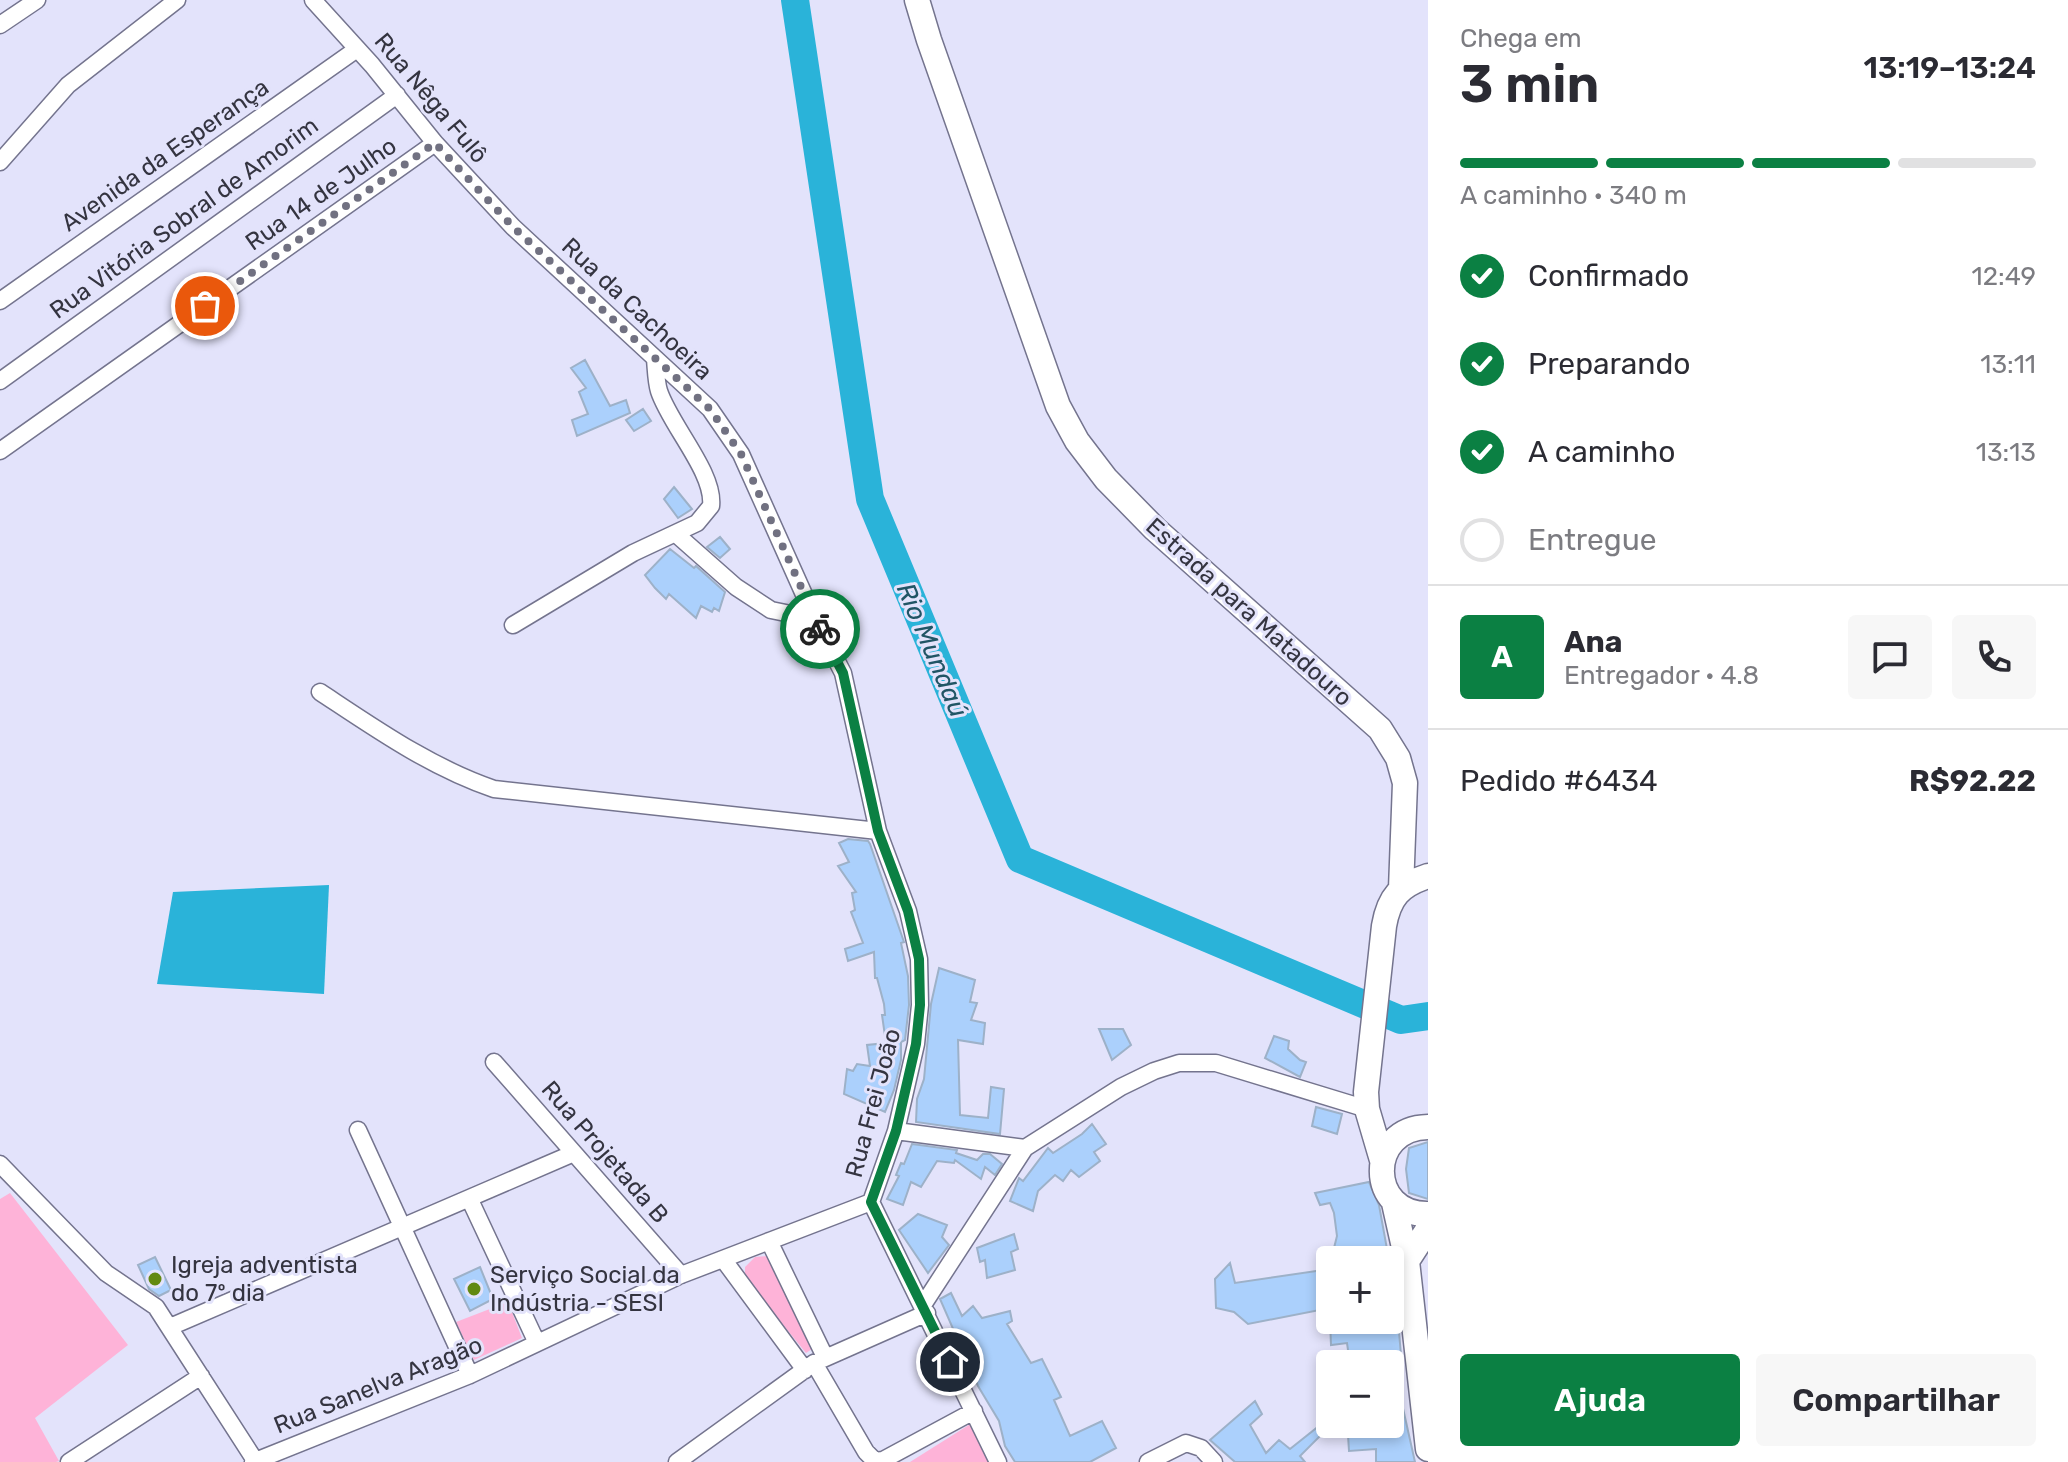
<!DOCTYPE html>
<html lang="pt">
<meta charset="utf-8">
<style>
:root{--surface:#fff;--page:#f7f7f7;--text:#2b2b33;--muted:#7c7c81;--line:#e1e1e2;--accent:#0b8043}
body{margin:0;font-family:Rubik,sans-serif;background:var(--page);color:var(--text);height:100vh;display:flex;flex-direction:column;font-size:30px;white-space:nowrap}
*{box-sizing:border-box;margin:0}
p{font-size:26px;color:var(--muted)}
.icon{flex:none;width:44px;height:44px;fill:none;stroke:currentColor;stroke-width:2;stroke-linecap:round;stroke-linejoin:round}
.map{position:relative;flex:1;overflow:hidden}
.details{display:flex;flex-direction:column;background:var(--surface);width:640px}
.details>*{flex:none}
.tools{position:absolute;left:1316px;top:1246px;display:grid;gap:16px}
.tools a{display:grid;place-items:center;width:88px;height:88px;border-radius:8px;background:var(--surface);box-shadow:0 4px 12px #0003;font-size:40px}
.pin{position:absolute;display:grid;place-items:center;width:68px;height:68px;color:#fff;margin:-34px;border:4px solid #fff;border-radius:50%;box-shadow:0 2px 8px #0007}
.courier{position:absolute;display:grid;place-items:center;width:80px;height:80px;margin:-40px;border:6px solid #0b8043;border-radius:50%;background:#fff;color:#222;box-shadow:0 2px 10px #0007}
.summary em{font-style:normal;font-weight:600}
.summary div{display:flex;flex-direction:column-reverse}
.summary{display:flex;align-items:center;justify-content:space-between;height:136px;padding:0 32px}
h1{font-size:52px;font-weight:600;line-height:60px}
.bar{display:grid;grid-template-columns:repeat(4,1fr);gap:12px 8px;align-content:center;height:96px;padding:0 32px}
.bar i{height:10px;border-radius:6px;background:var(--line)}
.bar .active{background:var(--accent)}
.bar p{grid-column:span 4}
.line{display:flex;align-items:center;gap:20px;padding:0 32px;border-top:2px solid var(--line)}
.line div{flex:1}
.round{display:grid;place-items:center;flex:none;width:84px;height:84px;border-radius:8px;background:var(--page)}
ol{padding:0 32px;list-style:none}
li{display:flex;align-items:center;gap:24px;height:88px}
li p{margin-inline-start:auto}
li .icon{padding:8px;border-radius:50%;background:var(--accent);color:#fff;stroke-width:4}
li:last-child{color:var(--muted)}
li i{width:44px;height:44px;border:4px solid var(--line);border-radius:50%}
.primary-button{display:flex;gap:16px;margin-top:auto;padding:16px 32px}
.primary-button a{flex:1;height:92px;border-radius:8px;background:var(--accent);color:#fff;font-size:32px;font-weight:600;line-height:92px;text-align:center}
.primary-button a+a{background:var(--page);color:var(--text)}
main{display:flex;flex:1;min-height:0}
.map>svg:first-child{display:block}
.green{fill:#feb3d8}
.water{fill:#2ab3d9}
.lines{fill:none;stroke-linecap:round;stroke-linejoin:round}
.river{stroke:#2ab3d9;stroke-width:28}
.building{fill:#abd0fc;stroke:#9db1c8;stroke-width:2}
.street-casing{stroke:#74748e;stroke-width:19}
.secondary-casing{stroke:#74748e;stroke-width:27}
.street{stroke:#fff;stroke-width:16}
.secondary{stroke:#fff;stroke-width:24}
.done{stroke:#717181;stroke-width:8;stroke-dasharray:0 14.4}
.route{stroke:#0b8043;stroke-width:10}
.poi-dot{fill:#628911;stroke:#e3e3fb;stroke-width:3}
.labels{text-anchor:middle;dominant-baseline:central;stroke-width:6;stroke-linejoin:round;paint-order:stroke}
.street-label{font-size:24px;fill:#343440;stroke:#e3e3fb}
.poi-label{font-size:24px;fill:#343440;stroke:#e3e3fb;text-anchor:start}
.water-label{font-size:26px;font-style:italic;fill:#215565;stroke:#e3e3fb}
</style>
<main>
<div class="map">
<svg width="1428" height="1462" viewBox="0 0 1428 1462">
<rect width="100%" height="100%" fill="#e3e3fb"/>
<path class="green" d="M10,1193L128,1345L35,1418L59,1461L56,1462H0V1199Z
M768,1256L812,1349L806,1353L745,1278V1267L755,1257Z
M508,1302L522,1338L474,1360L456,1322Z
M972,1423L990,1462H910Z"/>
<path class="water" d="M329,885L324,994L157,984L173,892Z"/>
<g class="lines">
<path class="river" d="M795,0L870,499L1020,859L1401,1020L1428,1016"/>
</g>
<path class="building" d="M585,360L610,406L626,400L630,413L577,436L572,420L588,414L579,392L586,388L571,368Z
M643,409L651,421L634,431L626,420Z
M674,487L692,509L678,518L664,499Z
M720,537L730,549L720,558L707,547Z
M670,549L694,568L696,566L725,592L719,611L714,608L712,612L701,606L696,618L669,594L666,599L655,588L645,575Z
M848,839L868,841L870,844L904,942L901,943L908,976L909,1005L905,1040L901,1042V1060L894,1090L885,1112L844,1094L847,1069L853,1071L857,1064L870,1066L867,1045L886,1043L882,1015H885L884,1004L877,978H875L874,952L848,961L845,949L863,943L851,912L855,910L852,893L856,892L838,866L849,862L839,843Z
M939,968L975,980L970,1002L977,1003L971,1020L985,1023L983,1044L958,1040L960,1115L988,1118L991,1087L1004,1089L1000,1134L916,1122L917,1099L924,1079L931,1004Z
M1099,1029H1123L1131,1045L1112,1060Z
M1274,1036L1289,1041L1288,1049L1300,1060L1306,1062L1300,1077L1265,1058Z
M1316,1107L1342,1114L1337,1134L1312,1126Z
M1092,1124L1106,1144L1094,1152L1100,1161L1079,1177L1071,1170L1063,1181L1055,1175L1038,1191L1033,1211L1010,1201L1019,1178L1023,1181L1048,1148L1053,1153L1082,1134Z
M1428,1142V1199L1409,1193L1406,1169L1409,1148Z
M912,1144L957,1150L956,1153L977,1160L983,1154H990L1002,1164L995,1175L985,1167L981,1179L955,1160L954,1163L937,1161L921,1187L911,1182L903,1205L887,1199L899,1176L896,1175L901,1163L904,1164Z
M1369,1182L1379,1205L1389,1260H1331L1337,1236L1334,1213L1330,1203L1320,1205L1315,1193Z
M918,1214L947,1225L942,1237L949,1245L928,1273L899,1230Z
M1014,1234L1018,1249L1011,1252L1015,1270L987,1278L985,1260L980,1262L977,1248Z
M155,1257L171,1290L159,1296L149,1289L138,1265Z
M1230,1263L1235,1283L1330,1269V1308L1248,1324L1234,1312L1216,1308L1215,1279Z
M480,1267L493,1299L470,1311L454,1279Z
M951,1293L962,1316L973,1306L982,1318L1010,1311L1012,1321L1007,1324L1031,1363L1042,1359L1061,1397L1054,1400L1070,1436L1102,1421L1116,1448L1090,1462H1015L1005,1446L999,1421L978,1386L940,1299Z
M1330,1320H1398L1403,1379L1402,1404L1415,1462H1376V1449L1349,1451L1348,1435L1373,1433L1369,1424H1390V1364H1350L1347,1343L1331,1345Z
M1255,1401L1262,1414L1250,1425L1266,1453L1279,1440L1290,1449L1319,1426L1324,1432L1300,1456L1305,1462H1235L1210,1440Z"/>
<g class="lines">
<defs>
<path id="street" d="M313,0L372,65L435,143L513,227L710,409L741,454L815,619L843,673L878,831L908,911L919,959L920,1005L916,1044L896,1131L871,1202
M0,25L37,0
M0,162L68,85L177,0
M0,301L357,49
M0,381L397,95
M0,451L435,143
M676,534L736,587L771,610L815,619
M513,625L633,553L697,523L711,506C715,473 670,425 659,391C656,381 656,369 655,359
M320,692C376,729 430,767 494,789L878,831
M494,1062L681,1275
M358,1130L470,1375
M896,1131L1025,1148
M0,1164L106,1273L156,1307L256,1462
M470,1200L537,1343
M871,1202L998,1462
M769,1241L825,1357
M723,1259L805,1370
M923,1305L1025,1148L1121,1087L1154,1071L1179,1063H1216L1367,1109
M170,1327L574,1153
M814,1363L866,1452L875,1461L883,1460L974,1411
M69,1462L201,1376
M253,1462L470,1375L681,1275L871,1202
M677,1462L814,1363L927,1313
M1148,1462L1186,1443L1201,1448L1214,1462"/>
<path id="secondary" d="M917,0L929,40L1058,406L1077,441L1106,479L1155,529L1380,729L1398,758L1405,783L1401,889
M1428,1127C1366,1128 1367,1215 1428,1214
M1382,1160L1367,1109L1366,1092L1384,926C1389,897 1400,885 1428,876
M1394,1203L1407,1261L1428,1449
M1407,1261L1428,1229"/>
</defs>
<use href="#street" class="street-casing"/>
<use href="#secondary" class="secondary-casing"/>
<use href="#street" class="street"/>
<use href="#secondary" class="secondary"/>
</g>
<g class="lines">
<path class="done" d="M205,306L435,143L513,227L710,409L741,454L820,629"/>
<path class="route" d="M820,629L843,673L878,831L908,911L919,959L920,1005L916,1044L896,1131L871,1202L950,1362"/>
</g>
<g class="poi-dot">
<circle cx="155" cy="1279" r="8"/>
<circle cx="474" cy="1289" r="8"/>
</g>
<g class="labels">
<g class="street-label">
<text transform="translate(431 98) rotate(50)">Rua Nêga Fulô</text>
<text transform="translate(165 155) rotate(-35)">Avenida da Esperança</text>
<text transform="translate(321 194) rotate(-35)">Rua 14 de Julho</text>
<text transform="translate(184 218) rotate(-36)">Rua Vitória Sobral de Amorim</text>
<text transform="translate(637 309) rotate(43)">Rua da Cachoeira</text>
<text transform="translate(1249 612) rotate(42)">Estrada para Matadouro</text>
<text transform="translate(873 1103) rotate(-75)">Rua Frei João</text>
<text transform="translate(605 1152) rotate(49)">Rua Projetada B</text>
<text transform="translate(378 1385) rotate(-22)">Rua Sanelva Aragão</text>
</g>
<g class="poi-label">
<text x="171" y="1265">Igreja adventista<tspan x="171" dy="28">do 7º dia</tspan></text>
<text x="490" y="1275">Serviço Social da<tspan x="490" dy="28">Indústria - SESI</tspan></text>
</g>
<g class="water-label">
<text transform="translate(932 650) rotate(67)">Rio Mundaú</text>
</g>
</g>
</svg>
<div class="tools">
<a>+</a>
<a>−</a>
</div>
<div class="pin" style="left:205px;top:306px;background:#ea580c"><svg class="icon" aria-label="bag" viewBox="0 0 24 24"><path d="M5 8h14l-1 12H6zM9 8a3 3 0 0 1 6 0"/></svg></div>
<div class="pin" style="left:950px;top:1362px;background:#1f2937"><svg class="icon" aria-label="home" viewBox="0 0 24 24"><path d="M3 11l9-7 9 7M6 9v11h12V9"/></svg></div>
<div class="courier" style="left:820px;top:629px"><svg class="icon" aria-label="bike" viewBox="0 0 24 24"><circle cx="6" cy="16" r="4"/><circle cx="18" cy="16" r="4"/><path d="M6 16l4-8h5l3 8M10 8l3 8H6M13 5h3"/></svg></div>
</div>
<section class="details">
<div class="summary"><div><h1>3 min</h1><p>Chega em</p></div><em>13:19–13:24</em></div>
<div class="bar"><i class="active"></i><i class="active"></i><i class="active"></i><i></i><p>A caminho · 340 m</p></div>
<ol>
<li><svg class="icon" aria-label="check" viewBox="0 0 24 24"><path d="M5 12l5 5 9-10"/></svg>Confirmado<p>12:49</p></li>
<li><svg class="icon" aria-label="check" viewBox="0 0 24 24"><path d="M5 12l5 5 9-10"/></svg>Preparando<p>13:11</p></li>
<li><svg class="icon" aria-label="check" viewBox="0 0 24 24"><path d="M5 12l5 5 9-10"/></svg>A caminho<p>13:13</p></li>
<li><i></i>Entregue</li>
</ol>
<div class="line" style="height:144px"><b class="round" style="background:var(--accent);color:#fff">A</b><div><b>Ana</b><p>Entregador · 4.8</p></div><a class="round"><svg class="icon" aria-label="chat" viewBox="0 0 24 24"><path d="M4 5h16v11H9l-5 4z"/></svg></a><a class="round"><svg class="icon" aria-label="phone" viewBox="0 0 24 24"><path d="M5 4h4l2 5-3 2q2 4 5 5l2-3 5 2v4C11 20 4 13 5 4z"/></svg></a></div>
<div class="line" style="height:104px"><div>Pedido #6434</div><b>R$92.22</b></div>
<div class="primary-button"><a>Ajuda</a><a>Compartilhar</a></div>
</section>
</main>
